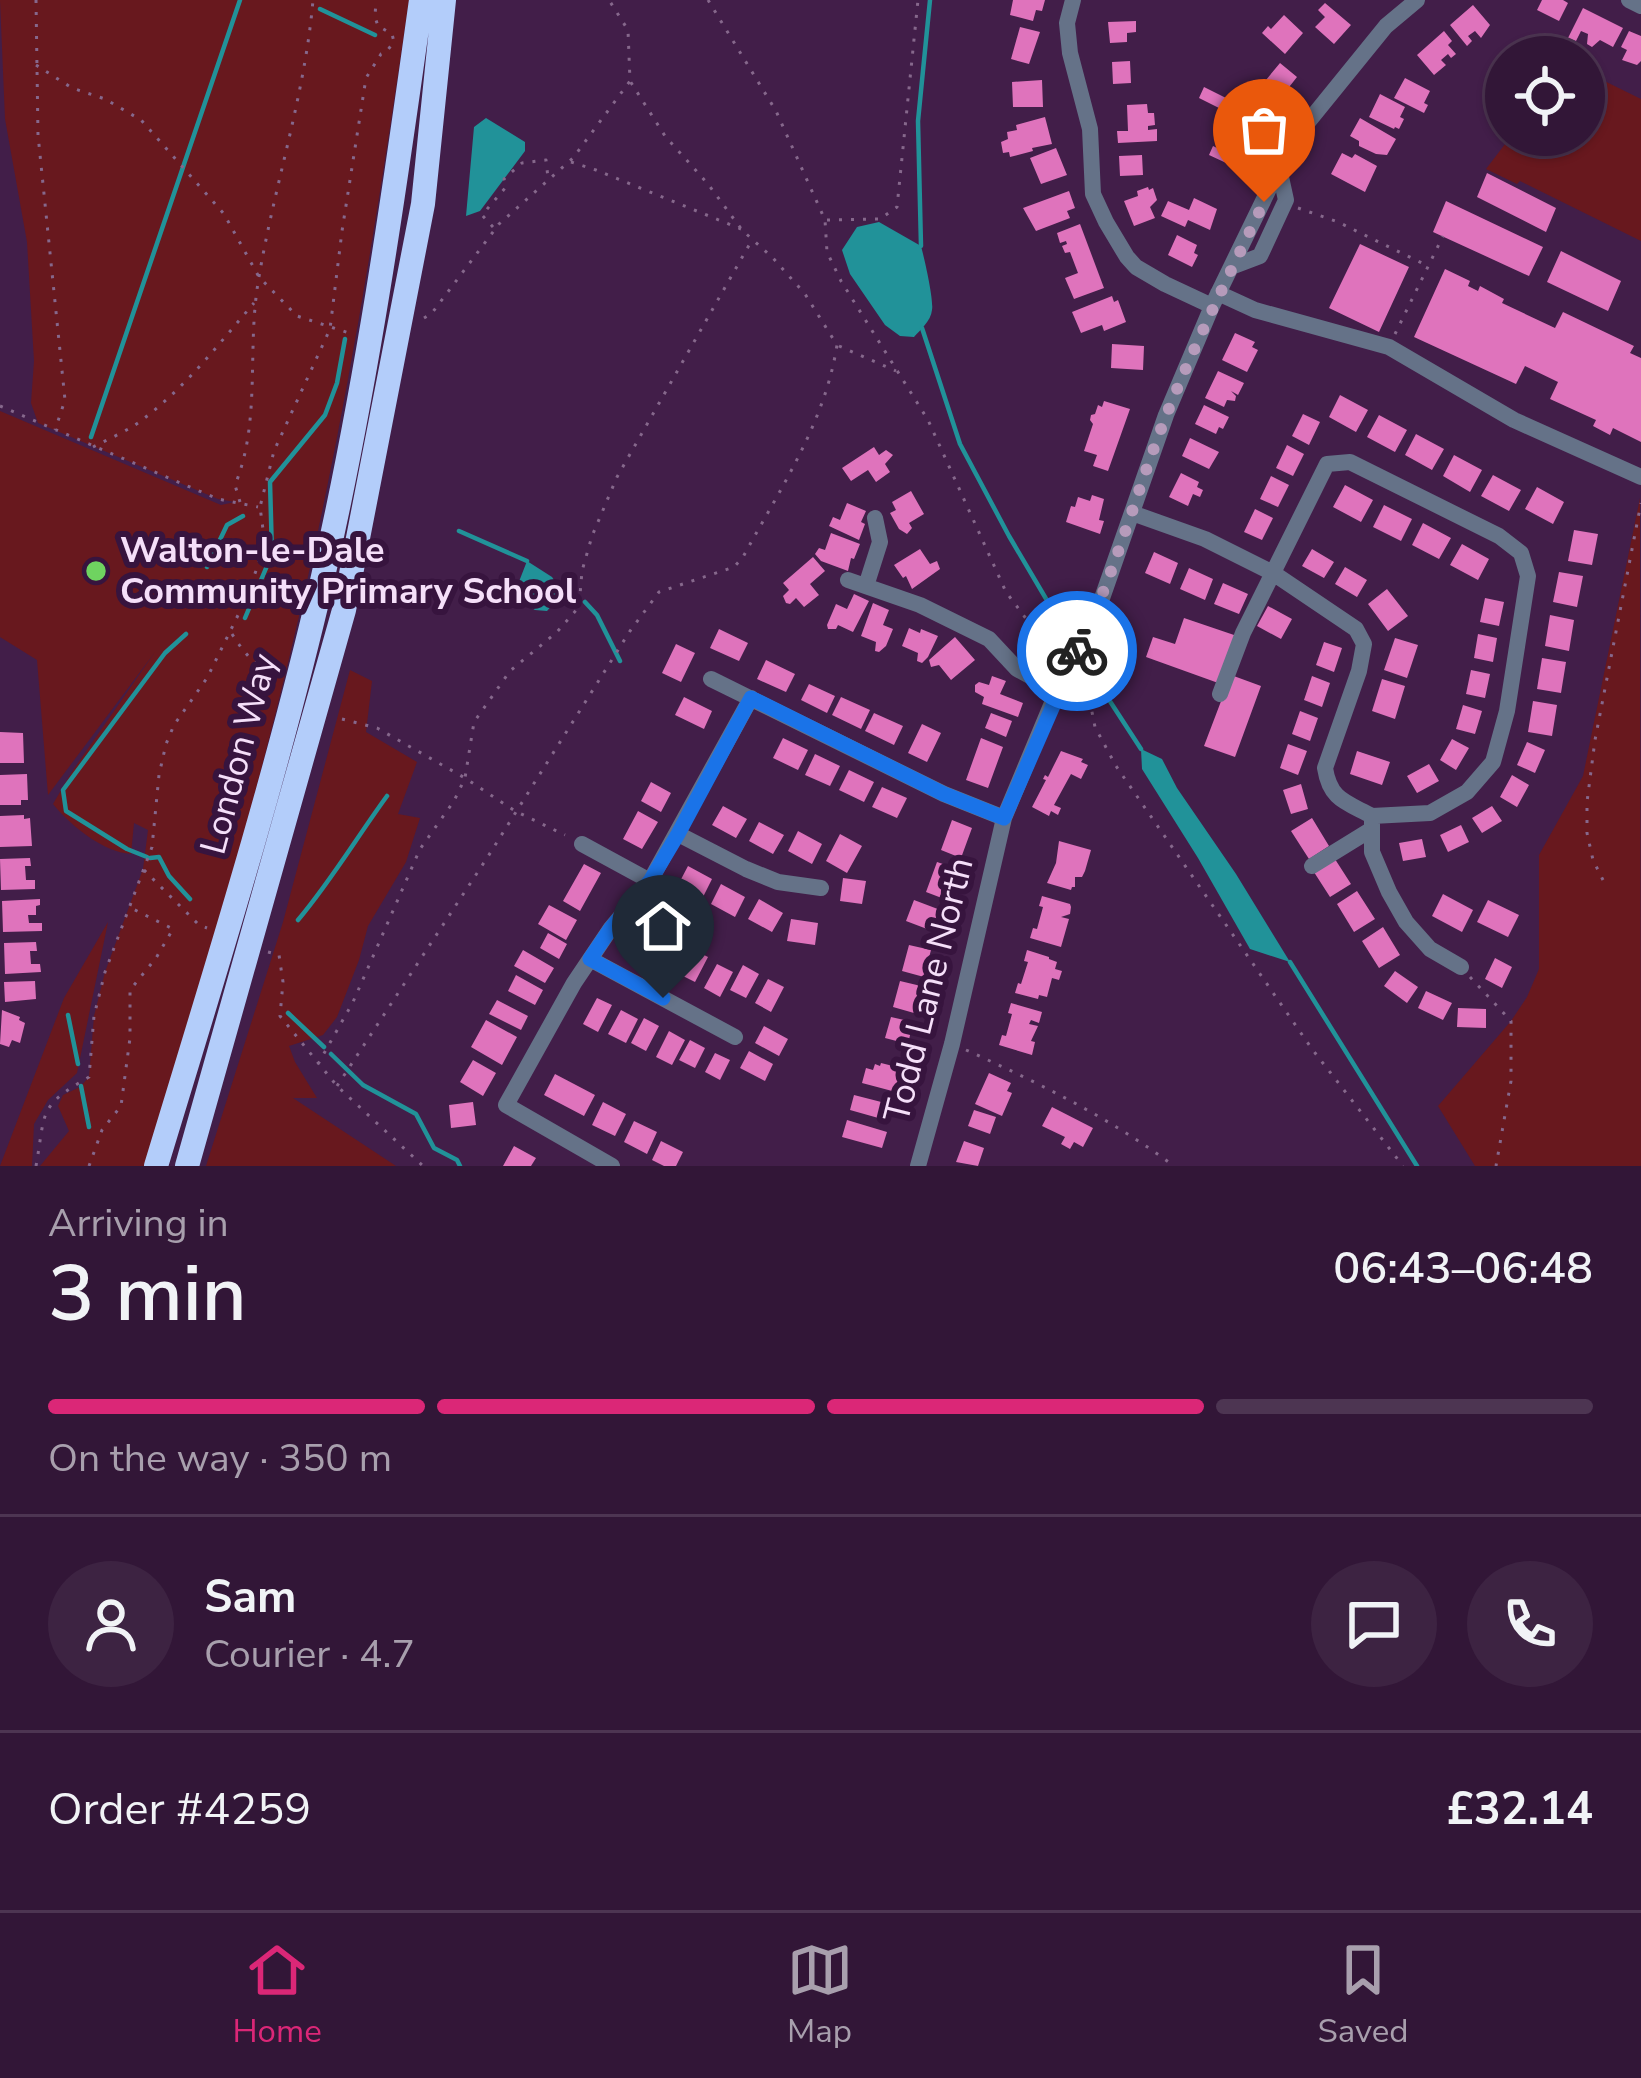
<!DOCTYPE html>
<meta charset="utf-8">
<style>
:root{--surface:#321637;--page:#3d2342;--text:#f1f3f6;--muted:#a89fad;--line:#4d3552;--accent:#db2777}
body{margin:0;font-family:"Nunito Sans",sans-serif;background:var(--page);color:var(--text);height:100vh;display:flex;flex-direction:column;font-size:45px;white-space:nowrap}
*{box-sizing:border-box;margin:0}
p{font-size:39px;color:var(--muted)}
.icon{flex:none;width:66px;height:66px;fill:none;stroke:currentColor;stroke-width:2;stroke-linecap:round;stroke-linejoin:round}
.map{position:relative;height:1166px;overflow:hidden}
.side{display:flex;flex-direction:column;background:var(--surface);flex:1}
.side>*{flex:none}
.tools{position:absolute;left:1485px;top:36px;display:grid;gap:24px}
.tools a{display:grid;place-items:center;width:120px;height:120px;border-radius:50%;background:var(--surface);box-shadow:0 3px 9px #0004,0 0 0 3px var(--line);font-size:60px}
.pin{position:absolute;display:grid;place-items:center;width:102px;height:102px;color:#fff;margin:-123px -51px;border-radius:50% 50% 50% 0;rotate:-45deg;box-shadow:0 0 12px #0007}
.pin .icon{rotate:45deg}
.courier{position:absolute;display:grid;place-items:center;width:120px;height:120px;margin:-60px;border:9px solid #1a73e8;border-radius:50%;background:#fff;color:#222;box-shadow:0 3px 15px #0007}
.headline em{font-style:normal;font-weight:600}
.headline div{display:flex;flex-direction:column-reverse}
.headline{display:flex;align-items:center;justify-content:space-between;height:204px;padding:0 48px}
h1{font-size:78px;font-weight:600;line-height:90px}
.bar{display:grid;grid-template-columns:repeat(4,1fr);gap:18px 12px;align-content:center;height:144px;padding:0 48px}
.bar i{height:15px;border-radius:9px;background:var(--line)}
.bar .active{background:var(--accent)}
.bar p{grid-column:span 4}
.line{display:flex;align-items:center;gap:30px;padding:0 48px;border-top:3px solid var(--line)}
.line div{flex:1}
.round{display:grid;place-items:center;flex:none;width:126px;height:126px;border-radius:63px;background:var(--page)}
.tabs{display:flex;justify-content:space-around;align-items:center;height:168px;border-top:3px solid var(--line);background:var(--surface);font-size:33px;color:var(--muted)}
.tabs a{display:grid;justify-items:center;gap:6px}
.tabs .active{color:var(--accent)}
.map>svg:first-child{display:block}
.green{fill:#68181e}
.water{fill:#219299}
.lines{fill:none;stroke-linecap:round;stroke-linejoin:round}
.stream{stroke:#219299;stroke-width:4.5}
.building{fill:#df73bc}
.path{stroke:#86688c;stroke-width:3;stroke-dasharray:3 9;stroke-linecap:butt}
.minor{stroke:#657288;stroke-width:16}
.highway{stroke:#b3cdfa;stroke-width:24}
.done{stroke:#b69bbb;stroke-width:12;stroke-dasharray:0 21.6}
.route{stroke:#1a73e8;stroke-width:15}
.poi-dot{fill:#6fd360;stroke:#37143e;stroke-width:4.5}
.labels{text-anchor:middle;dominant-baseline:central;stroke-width:12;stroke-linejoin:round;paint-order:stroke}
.poi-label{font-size:36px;font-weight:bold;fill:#f5dff9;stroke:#37143e;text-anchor:start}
.street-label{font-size:36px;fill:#f5dff9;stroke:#37143e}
</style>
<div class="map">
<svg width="1641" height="1166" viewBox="0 0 1641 1166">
<rect width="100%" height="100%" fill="#421e49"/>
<path class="green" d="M0,0H409C382,185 353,371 313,554C268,761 209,965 144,1166H40L69,1131L58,1106L63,1095L80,1087L89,1077L94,1016L105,972L143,869L148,830L134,823L131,854C103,852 71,826 53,804L71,773L155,652L48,795L37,660L0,637V411L221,505L235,502L218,499L38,423L31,403L34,361L27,242L5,119Z
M1584,71L1641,99V241L1520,181L1517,184L1486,169L1512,135H1584Z
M1640,498L1641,1166H1475L1438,1106L1511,1021L1527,997L1539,969V855L1583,776Z
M350,670L372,681L366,732L417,762L398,814L420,818L406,862L368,926L359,960L337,1017L323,1035L289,1046L295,1062L317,1098H293L396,1166H206L283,922Z
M108,922L77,1073L48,1100L34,1124L32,1166H0L64,998Z"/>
<path class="water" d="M486,118L525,142V151L480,211L466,216L474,127Z
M879,222L921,246C924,257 934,300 932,310C931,321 920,330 914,337L900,336L885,325L850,274L842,250L857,227Z
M527,561L552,577L563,593L547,611L535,610L513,597Z
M1141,749L1162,759L1177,788L1236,874L1290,962L1250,949L1198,858L1142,769Z"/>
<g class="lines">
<path class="stream" d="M320,9L375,35
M921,246L918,121L930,0
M922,328L960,444L1009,536L1068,636
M91,437L240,0
M459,531L527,561
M207,567L227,525L243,516
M585,602L597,615L620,661
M245,618L272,554L270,482L325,415L337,383L345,339
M1089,669L1141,749
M147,857L127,849L66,811L63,790L165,653L186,634
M150,858L159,857L169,876L190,899
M298,920C331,881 357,837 387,796
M1290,962L1417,1166
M288,1013L324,1047
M68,1015L78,1064
M331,1054L363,1085L416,1114L434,1148L457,1160L460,1166
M81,1086L89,1127"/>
</g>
<path class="building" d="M1013,0H1045L1042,11L1036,10L1033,21L1010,15Z
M1542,0H1563L1568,3L1559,21L1537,10Z
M1325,3L1351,25L1334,44L1315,27L1325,17L1318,10Z
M1473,5L1490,25L1481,38L1475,31L1468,36L1472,41L1467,46L1450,25Z
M1583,8L1623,28L1613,47L1600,40L1592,47L1587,44L1588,34L1581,31L1576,41L1568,38Z
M1284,15L1303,33L1285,54L1262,33L1268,26L1271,29Z
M1136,21V32L1127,33V42L1110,43L1108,22Z
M1020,27L1040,32L1029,64L1011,59Z
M1444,31L1452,41L1448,45L1456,54L1451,58L1448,54L1441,60L1446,65L1434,75L1417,55Z
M1629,31L1641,36V61L1637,65L1622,60L1627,50L1621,47Z
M1130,61L1131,83L1113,84L1112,62Z
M1280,63L1297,77L1286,91L1284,89L1269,111L1246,91L1254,80L1261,86Z
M1405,78L1430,91L1424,103L1428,105L1424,113L1394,98Z
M1042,80L1043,107H1013L1012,82Z
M1204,87L1238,104L1233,115L1199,98Z
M1380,94L1405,107L1400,117L1404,119L1399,129L1395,127L1394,129L1369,117Z
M1147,104L1148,113H1154L1155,125L1148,126V130L1157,129V141L1118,143L1117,131H1128L1127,105Z
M1223,113L1256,128L1250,140L1243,141L1239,150L1243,156L1237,168L1209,155L1213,146L1217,148L1219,145L1215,142L1218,136L1222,138L1225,131L1216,127Z
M1045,117L1052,144L1032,148L1033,151L1010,157L1009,152L1003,153L1001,142L1008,139L1007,132L1017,130L1016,125Z
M1360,118L1396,139L1387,155L1376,154L1359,146V141L1350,136Z
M1056,148L1067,175L1041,184L1030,158Z
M1342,153L1352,158L1355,154L1377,166L1365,192L1331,174Z
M1142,155L1143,175L1120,176L1119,156Z
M1487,173L1556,208L1546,232L1477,197Z
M1148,187L1149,190L1153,188L1157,200L1150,207L1155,218L1134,226L1124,201L1138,196L1137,191Z
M1069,191L1075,208L1067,211L1070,218L1036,231L1023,208Z
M1194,198L1217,209L1210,230L1188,220L1185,227L1161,216L1168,201L1189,210Z
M1446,201L1543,247L1529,276L1433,232Z
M1080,224L1104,288L1074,299L1065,278L1078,273L1070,252L1065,253L1062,246L1067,244L1066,241L1060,243L1057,233Z
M1177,235L1197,245L1194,253L1198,255L1192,267L1168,255Z
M1360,244L1409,267L1379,332L1329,308Z
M1561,251L1621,281L1608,311L1547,282Z
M1445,269L1470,281L1468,286L1478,291L1480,286L1504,299L1502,303L1555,328L1563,312L1634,346L1630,353L1641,358V442L1613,428L1610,435L1593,426L1596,420L1550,399L1558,382L1525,366L1516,384L1414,337Z
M1112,296L1114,302L1118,300L1126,322L1104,331L1102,325L1081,333L1072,312Z
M1235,333L1255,342L1252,347L1258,350L1247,372L1222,360Z
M1112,344L1144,346L1143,370L1111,368Z
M1218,371L1244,383L1238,395L1231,391L1236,396L1235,401L1227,400L1224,407L1205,398Z
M1340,395L1368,410L1356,432L1329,417Z
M1104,401L1130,409L1108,471L1093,466L1097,455L1084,451L1093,424L1090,420L1091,415L1095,414L1098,405L1102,407Z
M1204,405L1229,417L1223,429L1219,427L1216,434L1195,424Z
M1303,414L1320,422L1309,445L1292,436Z
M1379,415L1407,430L1395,452L1367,437Z
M1416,434L1444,449L1432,470L1405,455Z
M1190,438L1219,452L1209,469L1182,456Z
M1287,445L1304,454L1293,476L1276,468Z
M874,447L879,455L886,450L893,455L885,464L890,472L876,482L868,470L851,481L842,468Z
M1454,455L1482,470L1470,492L1443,476Z
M1181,473L1199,482L1197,487L1203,490L1200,497L1193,494L1188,506L1169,497Z
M1493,475L1521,490L1509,511L1481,496Z
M1271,476L1289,485L1278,507L1260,499Z
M1345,485L1373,500L1361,522L1333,507Z
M1537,487L1564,502L1553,524L1525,509Z
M911,491L924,514L909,523L912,528L907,534L899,529L890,513L896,510L892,502Z
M1092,495L1104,499L1099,520L1104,521L1100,534L1066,522L1071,506L1075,507L1078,497L1090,501Z
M847,503L866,511L861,522L865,524L859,540L829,526L833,517L840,520Z
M1384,505L1412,519L1401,541L1373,527Z
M1255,509L1273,518L1262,540L1244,532Z
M1423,523L1451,538L1439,559L1412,545Z
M1574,530L1598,534L1592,565L1568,561Z
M831,533L860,544L854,559L851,558L848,571L821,561L815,554L819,548L825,550Z
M1462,544L1489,559L1478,580L1450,565Z
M920,549L930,564L937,561L940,569L912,589L906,576L903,578L894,565Z
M1312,549L1334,562L1324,578L1302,566Z
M1154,552L1178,563L1170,584L1145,573Z
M813,557L825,571L810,584L819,595L804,607L796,598L790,604L786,603L783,596L789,590L783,583Z
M1345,567L1367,580L1357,597L1335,584Z
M1189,568L1213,579L1205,600L1180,589Z
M1559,572L1583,576L1577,607L1553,602Z
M1223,583L1248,594L1239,614L1214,604Z
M1387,589L1408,616L1388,631L1368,604Z
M854,594L869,601L853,632L838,625L836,629H828L827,625L836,604L847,609Z
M1485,598L1504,602L1499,626L1480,622Z
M873,603L889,610L883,625L893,629L886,646L879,652L875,651L876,642L861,636Z
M1268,606L1292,619L1281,639L1257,626Z
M1550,615L1574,620L1569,651L1545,646Z
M1184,618L1237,636L1221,684L1146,657L1153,637L1175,644Z
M909,628L920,633L921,629L938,636L928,657L922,663L917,661L918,653L902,646Z
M719,629L748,643L739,661L710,648Z
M1478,634L1497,638L1493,662L1474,658Z
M955,637L975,660L951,680L939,665L931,667L929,660Z
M1395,638L1418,645L1407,678L1384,670Z
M1324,642L1342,648L1334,672L1316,665Z
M676,644L695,653L681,682L662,673Z
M1542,658L1566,662L1561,693L1537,689Z
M766,660L795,674L786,692L757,679Z
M1471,670L1490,674L1485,698L1466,694Z
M1231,675L1261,686L1235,757L1204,746Z
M992,676L1006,681L1000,694L1023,703L1018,717L982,704L984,697L975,692V685L979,682L989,685Z
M1312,676L1330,683L1322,707L1304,700Z
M1382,679L1405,686L1395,719L1372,711Z
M809,684L835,696L827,713L801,700Z
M684,697L712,711L704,729L675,715Z
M841,697L870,710L861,729L832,715Z
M1533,701L1557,705L1552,736L1528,732Z
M1463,705L1482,711L1475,734L1456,729Z
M1300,711L1318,718L1310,741L1292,734Z
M874,713L903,726L894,745L865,731Z
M991,713L1012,721L1006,737L985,728Z
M922,724L941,733L927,762L908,753Z
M0,732L23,733L24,763H0Z
M783,738L808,750L798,770L773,758Z
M981,738L1003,747L988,788L966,780Z
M1452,739L1469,748L1456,770L1440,760Z
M1527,742L1545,750L1535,773L1517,765Z
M1288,744L1307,751L1298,775L1280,768Z
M1061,751L1083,759L1081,762L1088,765L1081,779L1071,774L1054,805L1061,808L1058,815L1051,811L1049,816L1032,807L1046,780L1043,779L1045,775L1048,777Z
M1357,751L1390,762L1382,785L1350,774Z
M815,754L840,766L830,786L805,775Z
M1429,764L1439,781L1417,793L1407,776Z
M849,770L874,782L864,802L839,790Z
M27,774L28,800H21V805H0V775Z
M1512,775L1529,785L1517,807L1500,797Z
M651,782L671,793L661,812L641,801Z
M1301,784L1308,809L1291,814L1283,790Z
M882,787L907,798L897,818L872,807Z
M723,806L747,819L736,838L712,825Z
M1492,806L1502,821L1482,833L1472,818Z
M638,811L658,822L642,849L623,839Z
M24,815V819L30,818L32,846L0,847V816Z
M1312,818L1329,846L1309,859L1291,831Z
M952,820L972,828L961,858L941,850Z
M759,822L784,835L773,854L749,841Z
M1461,825L1469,842L1448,852L1440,835Z
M798,831L822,844L812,864L788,851Z
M840,834L862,846L847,873L826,861Z
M1422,839L1426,857L1403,861L1399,843Z
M1059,841L1091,850L1085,871L1082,877H1075V887H1072L1071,890L1047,883L1056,863Z
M1333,856L1351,884L1330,897L1312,869Z
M30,858L31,866H25L26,880H35V889L1,890L0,859Z
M937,862L958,869L947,900L926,892Z
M584,864L601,873L580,911L563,901Z
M688,866L712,879L702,899L678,885Z
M843,878L866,881L862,904L840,901Z
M721,884L745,897L735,917L711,904Z
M1357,891L1375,919L1354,932L1337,904Z
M1443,894L1473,910L1462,932L1432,916Z
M1042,896L1070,904L1071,907L1070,914L1061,917L1069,919L1061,947L1030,938L1033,928L1037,929L1043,907L1039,906Z
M40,899V905L36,906V915H28L29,923H42V931L3,932L2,901Z
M759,899L783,913L772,932L748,919Z
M914,900L943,911L935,932L906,921Z
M1488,900L1519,915L1508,937L1477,922Z
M549,905L577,920L566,940L538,924Z
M791,919L818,923L815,945L787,941Z
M1383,927L1400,955L1379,968L1362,941Z
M645,928L661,936L648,961L632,953Z
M548,933L567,944L559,959L540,948Z
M671,940L687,949L674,973L658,965Z
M36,942L37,951H30L31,964H40L41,972L5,974L4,943Z
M909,945L931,950L924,977L902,971Z
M692,949L708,957L695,982L679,974Z
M523,950L554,968L545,983L514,966Z
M1027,950L1049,957V959L1057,962L1055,969L1062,971L1059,980L1052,978L1047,997L1039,995L1038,999L1015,993L1018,983L1021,984L1028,962L1024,961Z
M1495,958L1512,967L1502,988L1485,979Z
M717,964L733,972L720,997L704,988Z
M743,965L759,974L746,998L730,990Z
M1395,971L1418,987L1407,1003L1384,986Z
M516,975L543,990L535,1005L508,991Z
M768,979L784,987L771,1012L755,1003Z
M35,981L36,999L5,1002L4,982Z
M900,981L921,986L914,1013L893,1007Z
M1426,991L1452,1003L1443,1020L1418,1008Z
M597,998L612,1005L598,1032L583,1024Z
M497,1000L528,1016L521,1030L489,1014Z
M1011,1003L1042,1012L1039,1023L1031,1020L1029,1024L1038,1026L1031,1041L1035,1042L1032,1055L999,1045L1002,1035L1006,1036L1012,1014L1008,1013Z
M1458,1008L1486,1009V1028L1457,1027Z
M2,1010L20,1017L19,1020L25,1023L20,1043L12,1040L9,1047L0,1044Z
M621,1010L638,1019L626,1043L608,1034Z
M891,1017L913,1022L908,1044L885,1038Z
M644,1018L659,1026L646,1051L631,1043Z
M486,1020L517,1037L502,1065L471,1047Z
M764,1026L788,1039L779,1056L755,1043Z
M669,1031L685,1040L672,1065L656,1057Z
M690,1040L705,1048L695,1068L679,1060Z
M749,1051L773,1064L765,1081L740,1068Z
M715,1053L730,1060L720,1080L705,1072Z
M473,1060L496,1073L483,1096L460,1082Z
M881,1063L901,1068L896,1092L862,1083L866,1068L873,1070L875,1064L880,1066Z
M989,1073L1011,1083L1007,1091L1012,1093L1002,1116L975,1104Z
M555,1074L595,1095L584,1116L544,1095Z
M854,1095L893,1105L889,1121L850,1110Z
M473,1102L476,1125L451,1128L449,1105Z
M603,1102L626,1114L615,1136L592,1125Z
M1052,1107L1093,1128L1083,1147L1074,1142L1070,1149L1061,1144L1065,1137L1042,1126Z
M974,1110L996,1117L990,1134L968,1126Z
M847,1120L887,1132L882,1148L842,1137Z
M634,1121L657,1132L647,1154L624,1142Z
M661,1141L683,1152L676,1166H664L652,1160Z
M964,1141L984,1148L978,1166L956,1162Z
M514,1146L536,1158L531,1166H503Z"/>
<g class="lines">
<path class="path" d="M36,0L38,135L65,400L55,430
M708,0L776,111L825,220L827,252L841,281L928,420L1006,592L1055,657
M36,65L72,88L105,99L141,120L224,214L259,277L297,316L349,333
M571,162L596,170L741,229
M1298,208L1338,222L1428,266
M827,220L880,219L897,207L918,0
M493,227L482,215L506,187L504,179L522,163L546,160L548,178
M424,318L432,313L499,224L573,158L630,81L628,30L609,0
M1395,334L1443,236
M839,346L896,371
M0,406L218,499L258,507
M93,447C107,440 122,433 135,425C182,392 217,346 254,303
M240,502L235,485C261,422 247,350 258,283C273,189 305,96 313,0
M232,634C244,653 256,667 276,677
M1079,679L1088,692L1095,727L1116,766L1312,1049L1403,1166
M342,719L377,728L465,778L515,811L565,835
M144,870L199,925L207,928
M1603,880L1593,860L1587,833V802L1595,740L1641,503
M268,952L279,955L283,982L280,1016L337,1086L423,1166
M1470,977L1511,1021V1081L1496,1166
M966,1050C1039,1083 1110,1118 1174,1166
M318,1064L353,1002L420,849L454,801L465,778L474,722L510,671L557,632L579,607L582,571L592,536L617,477L752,240
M337,1086L487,858L630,631L659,592L734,567L743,557C780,489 825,423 837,345L805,294L773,258L742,230L708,184L665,136L630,81
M36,1166C46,1111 37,1107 89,1077L94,1016L105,972L152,847L159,775L166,744L174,725L207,678L247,597L265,544L260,507L274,451L330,329L342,231L366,78L381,54L386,52L394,42L392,34L378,26L375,17L376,0
M89,1166L102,1130L121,1106L130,1038V990L156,958L173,929L129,907"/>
<path class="minor" d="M1073,0L1067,23L1070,53L1090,129L1093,194L1106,222L1127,257L1136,267L1165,284L1212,306
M1629,0L1641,6
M1231,267L1260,256L1286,200L1279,168
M1218,293L1255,310L1389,347L1514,420L1641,477
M1132,513L1205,539L1273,573L1356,629L1364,644L1359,671L1325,768C1330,800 1346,802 1372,816V852L1389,892L1406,922L1430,949L1461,967
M848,580L920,605L989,639L1017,669L1057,691
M866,586L880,542L875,518
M711,679L944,794L1004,818
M1220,694L1243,633L1327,464L1350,462L1499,536L1521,553L1528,576L1507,711L1493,762L1467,792L1430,813L1372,816
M678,834L746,869L778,882L821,888
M582,844L650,881
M1312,866L1372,829
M590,959L735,1037
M612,1166L506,1105L574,983L611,928L650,881L751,698
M918,1166L952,1044L1004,818L1057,691L1100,604L1166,415L1212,306L1283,160L1300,132L1386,26L1417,0"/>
<path class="highway" d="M156,1166C215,972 276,778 322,581C366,389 394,195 421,0
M187,1166L344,610L423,204L444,0"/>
</g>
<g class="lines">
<path class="done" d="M1077,651C1116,573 1136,491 1168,411C1197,339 1231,271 1264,202"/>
<path class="route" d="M663,998L590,959L611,928L650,881L678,834L751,698L944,794L1004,818L1077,651"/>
</g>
<circle class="poi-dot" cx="96" cy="571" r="12"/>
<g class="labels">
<g class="poi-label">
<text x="120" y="550">Walton-le-Dale<tspan x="120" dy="41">Community Primary School</tspan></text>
</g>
<g class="street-label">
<text transform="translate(239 754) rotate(-75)">London Way</text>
<text transform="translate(929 990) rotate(-76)">Todd Lane North</text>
</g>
</g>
</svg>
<div class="tools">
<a><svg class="icon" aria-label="locate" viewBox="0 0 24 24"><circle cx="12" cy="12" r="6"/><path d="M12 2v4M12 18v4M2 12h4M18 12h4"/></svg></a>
</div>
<div class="pin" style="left:1264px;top:202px;background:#ea580c"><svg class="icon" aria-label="bag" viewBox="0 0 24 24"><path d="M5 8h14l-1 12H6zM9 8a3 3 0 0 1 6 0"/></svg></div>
<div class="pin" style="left:663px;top:998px;background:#1f2937"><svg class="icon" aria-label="home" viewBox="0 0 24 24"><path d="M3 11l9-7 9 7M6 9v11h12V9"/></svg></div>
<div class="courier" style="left:1077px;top:651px"><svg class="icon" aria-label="bike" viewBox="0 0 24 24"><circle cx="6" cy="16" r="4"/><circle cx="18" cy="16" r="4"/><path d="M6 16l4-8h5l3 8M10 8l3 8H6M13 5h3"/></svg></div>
</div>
<section class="side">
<div class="headline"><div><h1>3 min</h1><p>Arriving in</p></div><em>06:43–06:48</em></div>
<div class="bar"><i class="active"></i><i class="active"></i><i class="active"></i><i></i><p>On the way · 350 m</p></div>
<div class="line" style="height:216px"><a class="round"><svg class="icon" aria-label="person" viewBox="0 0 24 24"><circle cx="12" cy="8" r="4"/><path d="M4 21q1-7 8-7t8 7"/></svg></a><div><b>Sam</b><p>Courier · 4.7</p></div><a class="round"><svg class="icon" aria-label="chat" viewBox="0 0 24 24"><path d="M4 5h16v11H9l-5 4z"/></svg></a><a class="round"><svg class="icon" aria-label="phone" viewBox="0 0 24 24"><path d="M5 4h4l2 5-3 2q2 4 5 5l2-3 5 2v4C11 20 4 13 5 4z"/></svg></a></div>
<div class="line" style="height:156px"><div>Order #4259</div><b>£32.14</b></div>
</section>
<nav class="tabs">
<a class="active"><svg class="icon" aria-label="home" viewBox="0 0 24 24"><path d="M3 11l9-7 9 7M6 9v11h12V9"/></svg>Home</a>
<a><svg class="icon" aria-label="map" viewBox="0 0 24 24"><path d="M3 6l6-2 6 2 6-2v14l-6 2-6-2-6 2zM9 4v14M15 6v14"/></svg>Map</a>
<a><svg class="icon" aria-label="saved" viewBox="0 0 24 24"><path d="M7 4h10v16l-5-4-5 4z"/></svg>Saved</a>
</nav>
